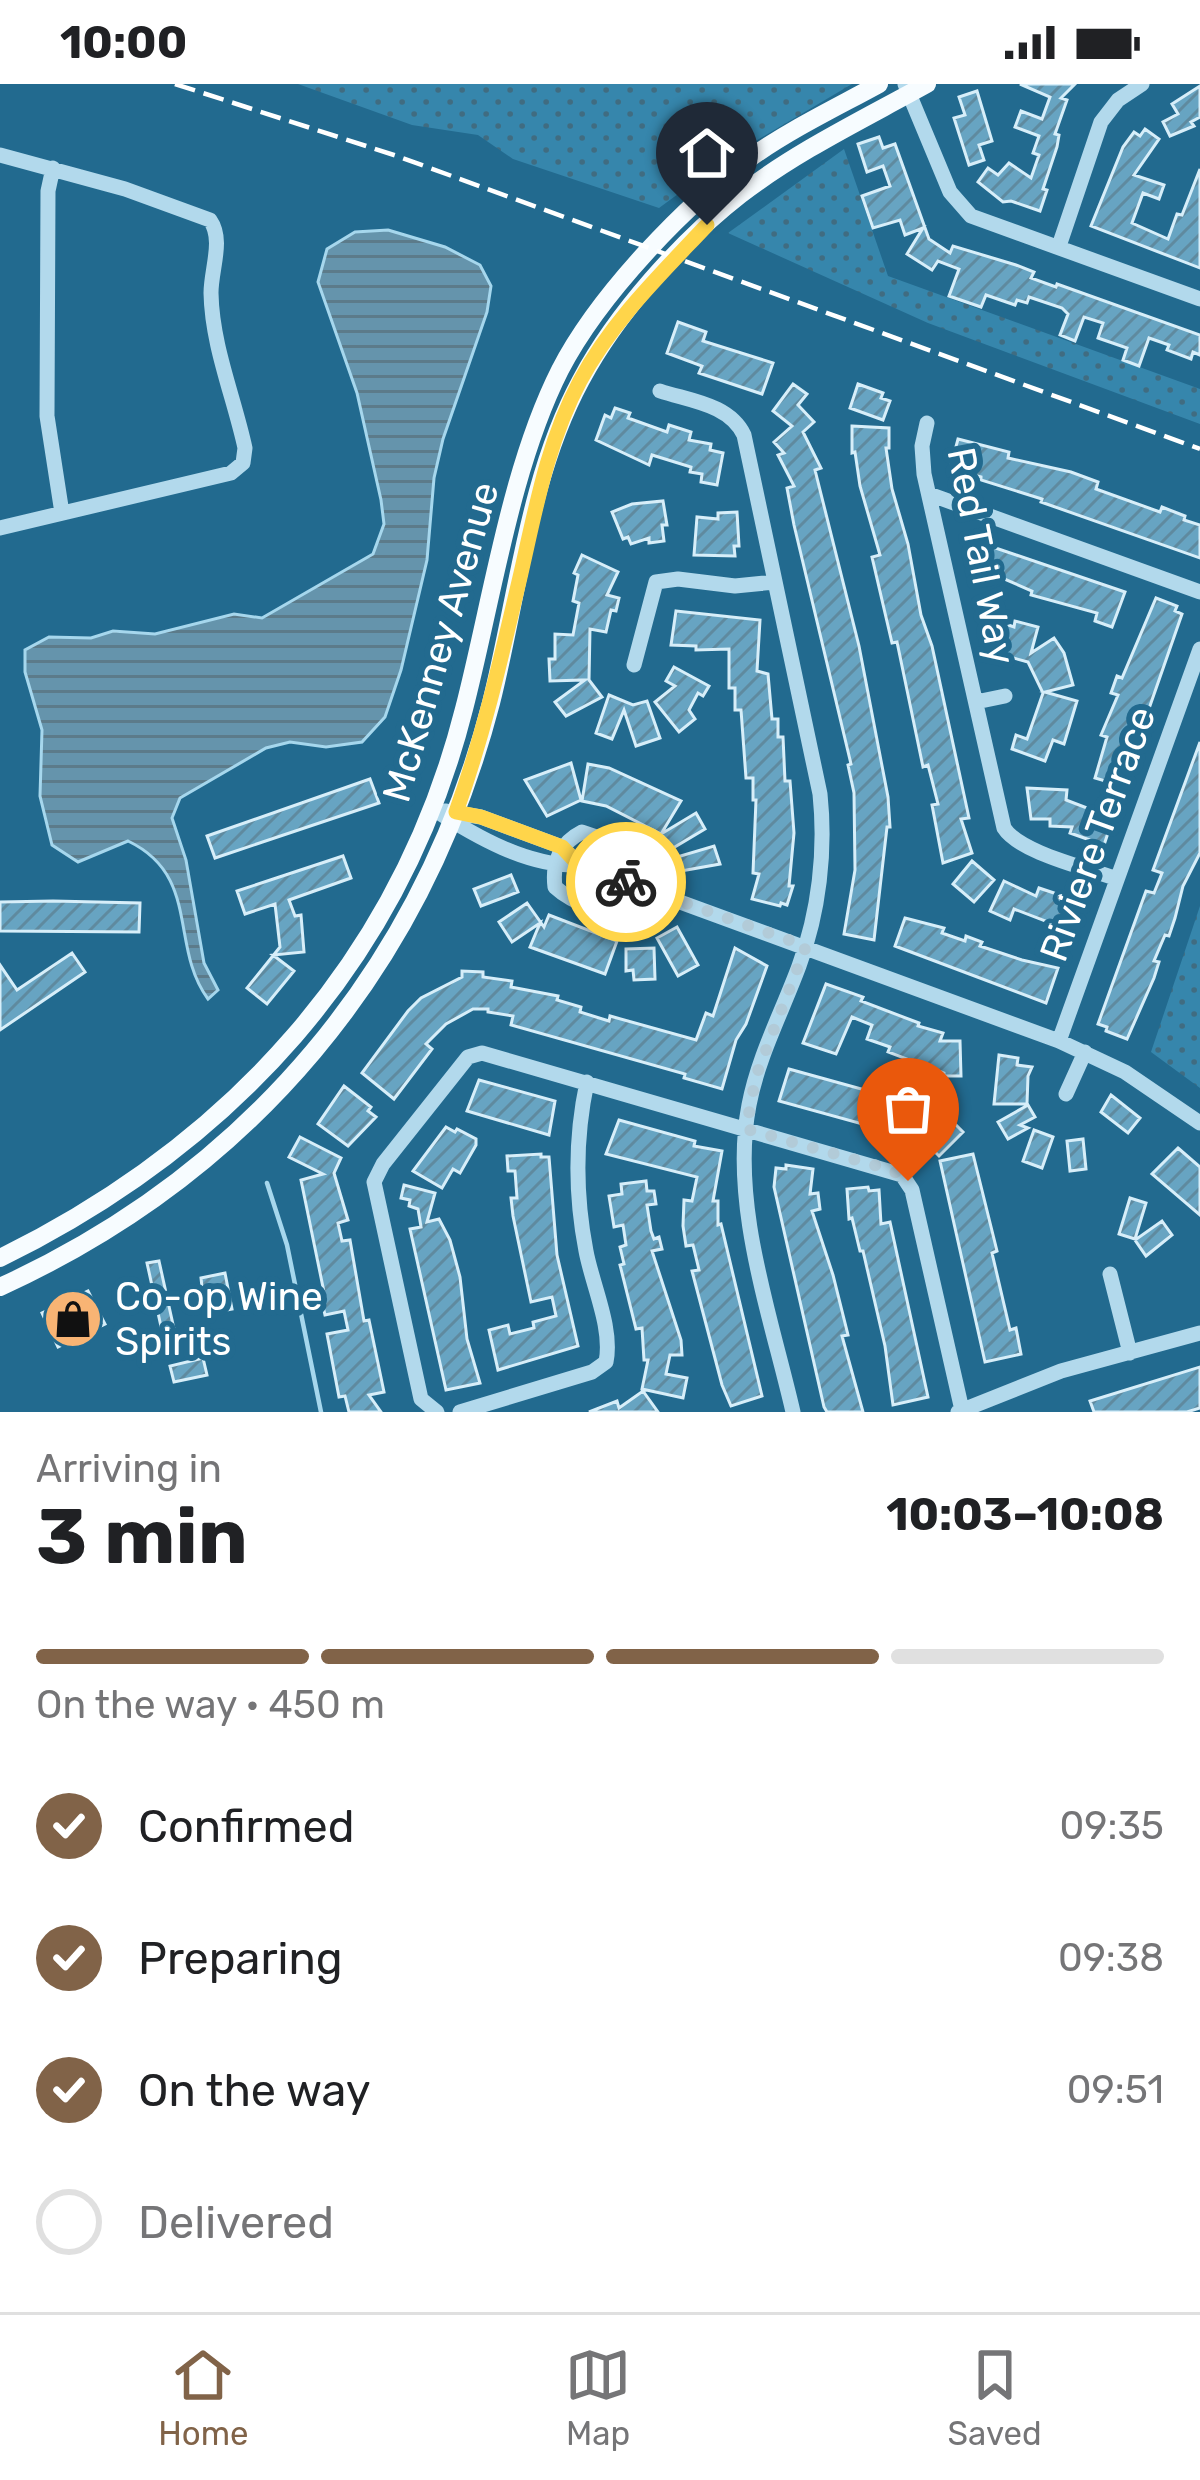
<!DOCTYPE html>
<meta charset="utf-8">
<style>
:root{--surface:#fff;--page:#f6f6f6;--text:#202124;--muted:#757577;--line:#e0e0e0;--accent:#816348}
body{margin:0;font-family:Rubik,sans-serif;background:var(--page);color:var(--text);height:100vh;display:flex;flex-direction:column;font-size:45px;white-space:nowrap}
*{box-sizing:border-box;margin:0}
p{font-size:39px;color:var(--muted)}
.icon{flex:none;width:66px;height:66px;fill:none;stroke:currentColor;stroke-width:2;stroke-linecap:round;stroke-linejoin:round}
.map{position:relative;height:1328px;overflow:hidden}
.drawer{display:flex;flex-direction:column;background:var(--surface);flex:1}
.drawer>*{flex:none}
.pin{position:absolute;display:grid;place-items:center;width:102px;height:102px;color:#fff;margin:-123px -51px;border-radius:50% 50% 50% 0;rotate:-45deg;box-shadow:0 0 12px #0007}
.pin .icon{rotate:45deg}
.courier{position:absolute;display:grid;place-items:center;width:120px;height:120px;margin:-60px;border:9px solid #ffd54a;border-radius:50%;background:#fff;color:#222;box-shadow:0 3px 15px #0007}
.head em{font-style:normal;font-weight:700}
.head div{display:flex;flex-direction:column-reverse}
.head{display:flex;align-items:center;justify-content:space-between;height:204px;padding:0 36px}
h1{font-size:78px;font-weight:700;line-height:90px}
.bar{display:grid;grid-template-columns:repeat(4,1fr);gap:18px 12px;align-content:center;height:144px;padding:0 36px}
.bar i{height:15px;border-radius:9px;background:var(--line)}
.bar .current{background:var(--accent)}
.bar p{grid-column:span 4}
ol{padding:0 36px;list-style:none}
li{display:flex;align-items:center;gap:36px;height:132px}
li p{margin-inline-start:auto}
li .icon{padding:12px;border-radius:50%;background:var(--accent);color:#fff;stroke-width:4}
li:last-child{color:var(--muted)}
li i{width:66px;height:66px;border:6px solid var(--line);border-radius:50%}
.status{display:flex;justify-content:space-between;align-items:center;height:84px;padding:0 60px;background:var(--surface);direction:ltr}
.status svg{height:33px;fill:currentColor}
.tabs{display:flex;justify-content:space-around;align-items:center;height:168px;border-top:3px solid var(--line);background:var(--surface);font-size:33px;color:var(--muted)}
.tabs a{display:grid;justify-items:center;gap:6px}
.tabs .current{color:var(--accent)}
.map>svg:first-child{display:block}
.green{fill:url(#green-dots)}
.water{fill:url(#water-rules);stroke:#a6d7ed;stroke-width:3}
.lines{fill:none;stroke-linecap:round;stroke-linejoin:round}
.stream{stroke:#a6d7ed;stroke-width:4.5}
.building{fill:url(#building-hatch);stroke:#d7eef9;stroke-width:3}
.minor{stroke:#b2d9ec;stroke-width:15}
.major{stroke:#f7fcff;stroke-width:18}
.rail{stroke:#fff;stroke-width:4.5;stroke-dasharray:21 9;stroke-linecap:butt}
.done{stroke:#b2cbd8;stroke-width:12;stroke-dasharray:0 21.6}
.route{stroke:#ffd54a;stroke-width:15}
.labels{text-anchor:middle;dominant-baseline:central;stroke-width:12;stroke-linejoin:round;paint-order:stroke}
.street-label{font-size:39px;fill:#fff;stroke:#226a8f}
.poi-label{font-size:39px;fill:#fff;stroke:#226a8f;text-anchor:start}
</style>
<div class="status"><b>10:00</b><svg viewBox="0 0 49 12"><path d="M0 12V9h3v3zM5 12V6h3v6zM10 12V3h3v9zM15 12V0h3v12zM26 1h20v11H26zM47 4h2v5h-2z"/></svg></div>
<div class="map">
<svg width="1200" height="1328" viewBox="0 0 1200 1328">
<defs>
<pattern id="green-dots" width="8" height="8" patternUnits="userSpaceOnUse" patternTransform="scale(3)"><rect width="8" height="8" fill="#3686ac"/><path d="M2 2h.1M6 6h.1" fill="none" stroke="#406c81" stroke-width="1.8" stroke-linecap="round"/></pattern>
<pattern id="water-rules" width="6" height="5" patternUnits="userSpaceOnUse" patternTransform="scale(3)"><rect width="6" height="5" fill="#6594ac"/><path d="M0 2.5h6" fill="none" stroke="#5c7b8a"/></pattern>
<pattern id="building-hatch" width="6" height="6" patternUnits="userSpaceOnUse" patternTransform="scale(3)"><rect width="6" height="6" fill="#67a4c2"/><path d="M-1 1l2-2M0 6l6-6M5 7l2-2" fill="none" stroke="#5f8a9f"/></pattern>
</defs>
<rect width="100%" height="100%" fill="#226a8f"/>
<path class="green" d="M298,0H852L727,74L659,124L513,75L478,51L412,41Z
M844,65L888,192L1200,305V340L928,239L728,149Z
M1200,822V1004L1151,968Z"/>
<path class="water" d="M388,146L445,163L480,181L491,202L487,228L443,355L434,394L427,476L401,586L385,633L362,658L326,663L290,658L266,664L180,714L172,734L186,776L204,879L218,906L208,915C169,862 201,792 128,757L78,778L52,761L40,712L42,646L25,588V566L49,553L91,554L113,547L155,550L234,530L262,534L373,470L384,440L381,416L357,309L318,198L327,165L355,148Z"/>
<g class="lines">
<path class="stream" d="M267,1099L287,1161L321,1328"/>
</g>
<path class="building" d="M1020,0H1075L1061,14L1067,16L1055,50L1059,51L1057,63L1043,105L1047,106L1040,127L1011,117L1003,118L978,98L988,84L998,91L1009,79L1031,94L1039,71L1033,69L1039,52L1015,43L1021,27L1042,35L1050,13Z
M1200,2V33L1191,38L1194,42L1170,52L1163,38L1178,30L1172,20Z
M977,7L992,57L979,61L984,76L969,81L954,34L965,31L959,13Z
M1145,45L1159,55L1134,91L1164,101L1159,115L1143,109L1132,139L1168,155L1177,130L1182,131L1200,85V184L1091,142L1123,63L1134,48L1140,52Z
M879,53L883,64L895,60L929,155L950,169L953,162L1016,181L1034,188L1031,194L1056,203L1057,200L1200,251V271L1193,268L1191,275L1167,266L1169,261L1149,254L1139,282L1123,276L1127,264L1098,254L1103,239L1084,233L1075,257L1060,251L1068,230L1062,224L1029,213L1027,219L1017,216L1015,221L986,211L981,223L949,212L959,185L938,177L932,186L907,170L923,144L905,151L900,136L873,144L862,112L890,102L883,82L867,88L858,60Z
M678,238L706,248L703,257L773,279L762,310L699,289L702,282L667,269Z
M793,300L807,310L798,321L814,338L803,348L821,384L815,386L859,562L888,713L890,743H887L874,856L844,850L855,786L854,709L848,681L851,680L794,441L787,404L794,402L778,371L784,369L774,358L792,342L773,327Z
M858,300L883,309L881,314L890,317L883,336L850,324Z
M615,324L630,329L628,334L667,348L669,341L691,348L689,356L711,360L710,366L723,369L717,401L701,398L702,390L690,388L691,383L652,371L649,381L596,356L605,331L611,334Z
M852,342L889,344V364H886L892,405L908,460L921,531L932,562L969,734L961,735L972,769L943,779L932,721L938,720L928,681L923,683L897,558L892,559L872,473L880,471L860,402L855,368L852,369Z
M958,355L1009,368L1008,374L1071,388L1098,398L1096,405L1160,428L1162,423L1185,432L1184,436L1200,441V474L1041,418L1042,415L981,396V393L950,385Z
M663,417L667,441H662L664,457L649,459V454L631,460L628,453L623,455L612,428L632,420Z
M737,428L739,462H734L735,472L694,471L697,433L718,435V429Z
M978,458L1125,508L1112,543L1095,537L1097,529L1031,511L1032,507L993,490L971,488L973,467H977Z
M582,471L618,488L607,511L619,514L616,527L611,526L606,548L590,545L589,596L602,613L566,632L555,618L585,596L550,597L549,575H555V550L573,551L579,519L573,517L578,491L574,489Z
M1156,514L1177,522L1175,527L1182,530L1122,702L1095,694L1107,653L1101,651L1118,611L1111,609L1117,592L1122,594Z
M676,527L760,536L757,587L768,590L772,635H778V653H783L785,697H790L794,749L789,802H793L787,821L781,819L780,822L752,815L759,790L753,789L756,716H753V694H746L741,626H735V604H729V565L696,566V562L671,561Z
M994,536L1014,543L1015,537L1038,543L1031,569L1054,554L1064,569L1073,601L1045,608L1077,617L1064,660L1053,656L1045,677L1012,665L1016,651L1027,655L1043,609L1028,578L988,567L992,556L987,554Z
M674,583L709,602L703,612L698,609L689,626L695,635L679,648L655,618L675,602L666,597Z
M609,611L633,621L647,617L660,654L636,662L624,626L612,655L596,649Z
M1200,658V769L1183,802L1175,834L1169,852L1165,851L1154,877L1159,878L1154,894L1127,955L1106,947L1107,943L1098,940L1146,807L1154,809L1162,789L1153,786Z
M571,679L581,716L547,732L525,696Z
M588,680L609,684L681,717L661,750L606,722L582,717Z
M370,695L379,719L215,774L207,752Z
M1027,704L1067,706L1066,716L1113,734L1104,761L1070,749L1072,743L1050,742V735H1031Z
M696,729L705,745L673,764L661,750Z
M714,762L720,780L681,787L677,773Z
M343,772L351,794L289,816L295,832L301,831L304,868L273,871L294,887L267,920L247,904L280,863L275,820L245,830L237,807Z
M972,777L994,796L974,818L953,800Z
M511,791L518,808L481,822L474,805Z
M1004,797L1036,812L1039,804L1084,819L1074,848L1014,825L1010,836L990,827Z
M53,817L140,819L139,848L0,847V818Z
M527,819L544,843L549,831L617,857L605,890L530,863L540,839L512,858L499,838Z
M905,834L944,844L942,849L965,857L966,852L982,858L980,862L1022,876L1058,884L1046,919L895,862Z
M677,843L698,881L678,892L657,854Z
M654,864L655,895L634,896L633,886L626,887V865Z
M735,864L767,882L746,940L736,956L722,1005L684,994L685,990L511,941L513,932L488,928V925H473L446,940L426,960L432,965L394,1015L362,989L408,927L421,914L462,893V887L483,888V893L512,897L511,903L558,912L557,916L581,923L580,928L609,937L610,932L696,956L706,929L713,932Z
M72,869L85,888L0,946V881L17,906Z
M826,900L863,913L861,917L919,939L918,942L943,949L940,957H960L961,992H944V989L888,968L890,963L867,955L872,941L852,933L836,970L803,959Z
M999,971L1018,974L1017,981L1032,983L1028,992L1027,1020H994Z
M789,985L923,1022L913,1054L779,1017Z
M479,996L555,1017L549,1051L467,1027Z
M344,1002L371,1023L368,1027L376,1033L348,1062L318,1040Z
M1111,1011L1140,1034L1128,1049L1101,1028Z
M1028,1021L1035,1033L1020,1041L1028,1044L1008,1055L998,1038Z
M941,1026L963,1048L939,1072L917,1050Z
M619,1036L695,1057L694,1062L722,1067L713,1117H718V1141L721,1140L762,1312L731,1322L722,1301L692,1187L699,1186L693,1161L686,1162L683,1142L684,1116L692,1117L697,1093L606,1070Z
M446,1043L455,1048L457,1045L476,1055V1061L460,1089L453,1085L442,1104L413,1087Z
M1034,1046L1053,1053L1042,1084L1023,1077Z
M300,1053L341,1074L334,1089L348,1136L338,1139L342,1157L350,1156L364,1237L369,1236L384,1308L369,1311L381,1328H349L345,1312L339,1313L327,1250L348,1246L344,1227L325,1231L321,1213H325L301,1096L323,1090L289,1073Z
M1083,1055L1086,1085L1070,1087L1067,1057Z
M1178,1064L1200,1083V1131L1152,1090Z
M541,1070V1073H549L557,1171L578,1262L498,1286L489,1246L508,1241L510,1250L534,1244L533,1238L556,1232L552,1213L531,1218L513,1132L511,1114H517L515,1087H508L507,1072Z
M973,1070L997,1167L992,1169L1010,1246L1016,1244L1021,1270L985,1278L940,1077Z
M786,1081L813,1085L810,1110L818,1109L820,1125L812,1127L833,1191L848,1251L842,1252L863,1328H827L824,1323L774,1103L776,1084L786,1085Z
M646,1097L647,1107H654L656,1120L647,1121L651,1147L654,1155L659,1153L662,1165L652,1167L681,1256L682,1271H670L666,1290L687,1294L683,1314L642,1305L648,1276H644L642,1244L636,1245L620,1181L624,1180L620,1163L626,1161L623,1141L614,1143L609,1112L622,1110L621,1100Z
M404,1101L435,1109L427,1138L439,1135L450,1156L460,1193L467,1255L480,1299L446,1306L410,1145L421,1143L418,1125L409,1122L410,1116L401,1114Z
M868,1103L869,1107L879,1106L881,1140L890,1138L928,1313L893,1321L885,1262L863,1167H860L852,1134L849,1135L847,1105Z
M1130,1114L1146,1119L1135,1155L1119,1150Z
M1162,1137L1172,1151L1146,1172L1135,1156Z
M159,1177L174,1245L162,1247L147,1179Z
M225,1189L232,1225L205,1230L201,1194Z
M88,1207L105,1240L58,1263L42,1229Z
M203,1274L207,1291L174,1298L170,1282Z
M1200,1283V1324L1187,1328H1094L1090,1317Z
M643,1307L658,1328H589L617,1317L619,1324Z"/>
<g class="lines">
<path class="minor" d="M905,0L950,108L971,132L1200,215
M0,71L125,105L210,136C224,156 211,185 211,209C212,262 234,313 245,364L243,379L231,389L0,444
M53,84L48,107L47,332L62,429
M1059,162L1101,38L1118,16L1142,0
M660,307C690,317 729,320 744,351L820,710C826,767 819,828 799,882C782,928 758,973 749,1021C730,1119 771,1232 793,1328
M927,339L922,362L924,390L1004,744C1020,769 1088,784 1117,795
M929,410L1200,508
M634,581L656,498L678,495L735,502L775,498
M976,618L1005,612
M433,725C475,752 528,783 579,781L1059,957L1125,988L1200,1039
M445,727L481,733L562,763L569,770
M582,748L638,767C657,786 653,812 640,832C617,837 572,819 555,803C552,779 560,759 582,748Z
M1059,957L1200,565
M1066,1010L1085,968
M1110,1190L1130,1269
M437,1328L421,1315L374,1098L383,1080L468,973L482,969L902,1091L912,1106L962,1326
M460,1328L592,1288L606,1278C613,1244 592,1200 586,1167C575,1110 575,1054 587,998
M958,1328L1061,1287L1200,1249"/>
<path class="major" d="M0,1174C230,1061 400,878 464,625C492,517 510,385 560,286C598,212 686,119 753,72C793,44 837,23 879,0
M0,1203C250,1089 422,884 491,619C518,512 528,394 581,296C616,230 681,157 740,111C797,67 864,35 927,0"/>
<path class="rail" d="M175,0L397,72L1200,365"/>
</g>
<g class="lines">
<path class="done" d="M626,798L806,862L756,992L746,1045L892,1086L908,1097"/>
<path class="route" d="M626,798L579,781L562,763L481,733L456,728C484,650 502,570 521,489C536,423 548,357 580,297C612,237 661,190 707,141"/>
</g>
<defs>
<symbol id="shop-disc" viewBox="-11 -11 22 22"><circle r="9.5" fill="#f8b474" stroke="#226a8f"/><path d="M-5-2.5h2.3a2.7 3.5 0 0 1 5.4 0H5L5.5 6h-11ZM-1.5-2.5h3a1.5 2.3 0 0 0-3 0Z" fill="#111"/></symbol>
</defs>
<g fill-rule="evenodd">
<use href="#shop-disc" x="40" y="1202" width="66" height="66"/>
</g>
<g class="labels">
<g class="street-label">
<text transform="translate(981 472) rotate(79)">Red Tail Way</text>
<text transform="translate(441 558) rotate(-74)">McKenney Avenue</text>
<text transform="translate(1098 750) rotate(-70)">Riviere Terrace</text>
</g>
<g class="poi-label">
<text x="115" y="1213">Co-op Wine<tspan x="115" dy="45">Spirits</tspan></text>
</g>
</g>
</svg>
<div class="pin" style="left:908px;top:1097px;background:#ea580c"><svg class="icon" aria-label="bag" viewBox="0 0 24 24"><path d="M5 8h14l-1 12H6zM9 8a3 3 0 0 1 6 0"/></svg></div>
<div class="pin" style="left:707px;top:141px;background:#1f2937"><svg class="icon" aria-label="home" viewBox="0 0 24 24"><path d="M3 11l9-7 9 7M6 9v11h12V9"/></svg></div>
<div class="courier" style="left:626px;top:798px"><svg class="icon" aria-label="bike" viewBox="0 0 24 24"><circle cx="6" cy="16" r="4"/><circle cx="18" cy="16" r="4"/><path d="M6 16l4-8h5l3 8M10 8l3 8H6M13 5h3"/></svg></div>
</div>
<section class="drawer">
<div class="head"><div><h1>3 min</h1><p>Arriving in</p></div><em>10:03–10:08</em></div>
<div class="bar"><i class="current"></i><i class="current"></i><i class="current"></i><i></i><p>On the way · 450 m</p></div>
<ol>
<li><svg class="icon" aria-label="check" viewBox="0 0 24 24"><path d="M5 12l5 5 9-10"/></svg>Confirmed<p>09:35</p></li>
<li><svg class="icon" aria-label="check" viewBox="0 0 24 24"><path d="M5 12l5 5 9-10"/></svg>Preparing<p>09:38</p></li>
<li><svg class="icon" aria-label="check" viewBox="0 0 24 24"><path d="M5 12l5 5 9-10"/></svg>On the way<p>09:51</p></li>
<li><i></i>Delivered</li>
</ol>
</section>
<nav class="tabs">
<a class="current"><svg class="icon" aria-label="home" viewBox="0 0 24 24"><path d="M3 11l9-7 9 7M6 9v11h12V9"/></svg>Home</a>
<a><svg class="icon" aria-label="map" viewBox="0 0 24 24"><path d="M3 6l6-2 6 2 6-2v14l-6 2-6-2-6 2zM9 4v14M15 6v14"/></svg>Map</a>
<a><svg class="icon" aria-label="saved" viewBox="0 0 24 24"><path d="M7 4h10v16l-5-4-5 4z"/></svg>Saved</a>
</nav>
